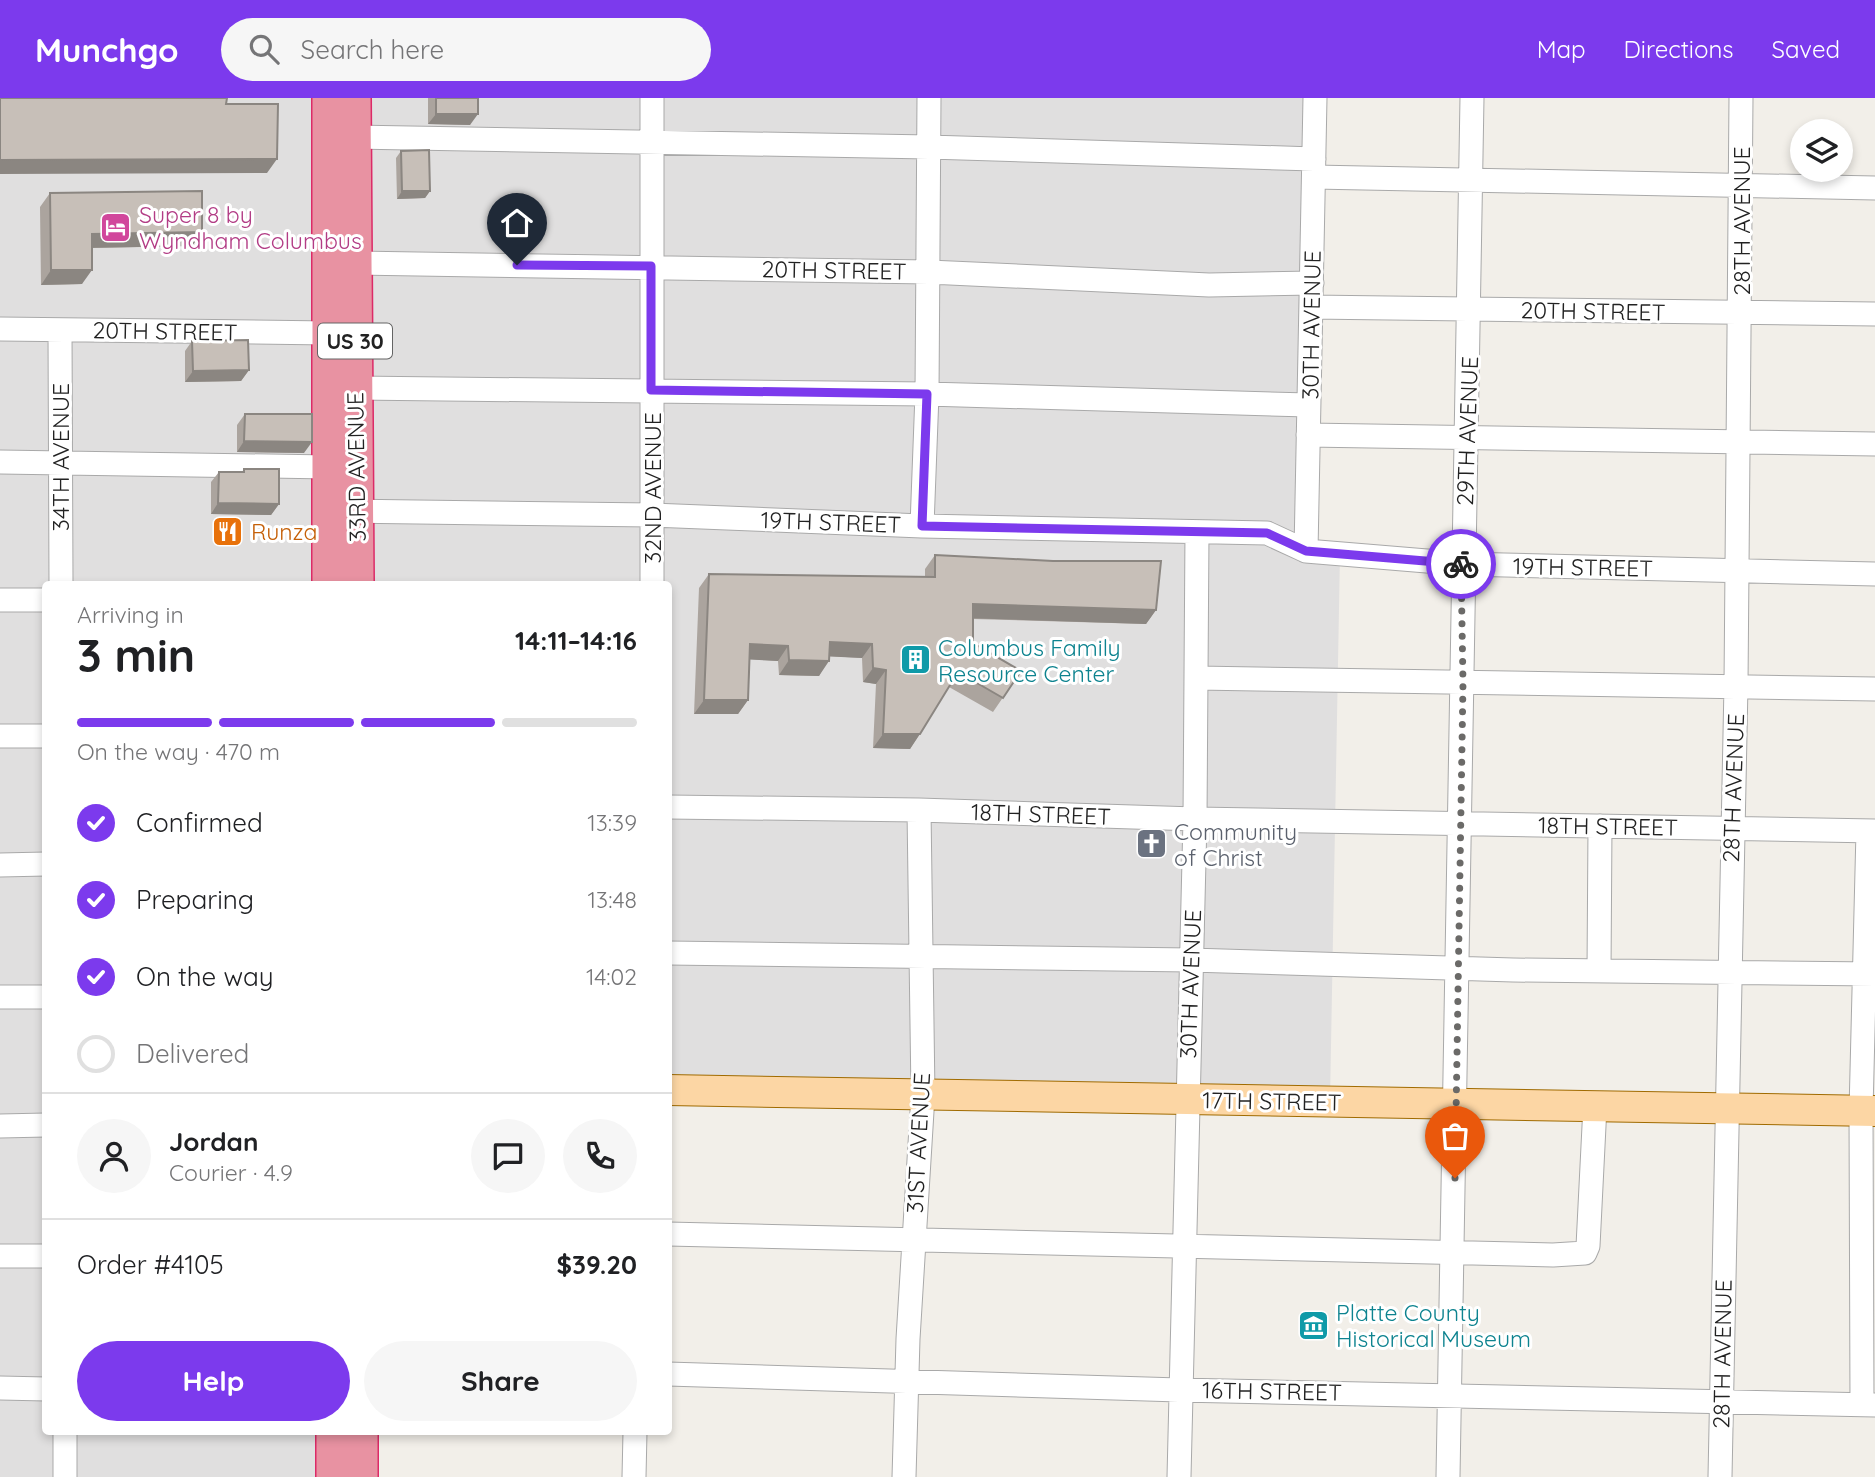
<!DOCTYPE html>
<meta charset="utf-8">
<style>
:root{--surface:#fff;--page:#f6f6f6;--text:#202124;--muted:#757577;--line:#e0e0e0;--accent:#7c3aed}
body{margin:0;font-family:Quicksand,sans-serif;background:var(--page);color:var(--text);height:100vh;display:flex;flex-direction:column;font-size:26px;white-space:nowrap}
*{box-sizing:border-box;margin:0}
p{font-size:23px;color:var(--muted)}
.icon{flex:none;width:38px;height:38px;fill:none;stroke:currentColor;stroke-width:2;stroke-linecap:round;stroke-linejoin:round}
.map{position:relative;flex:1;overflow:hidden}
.drawer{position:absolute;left:42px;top:483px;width:630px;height:854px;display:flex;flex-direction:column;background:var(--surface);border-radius:7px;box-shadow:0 4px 10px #0003}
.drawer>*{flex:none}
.buttons{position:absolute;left:1790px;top:21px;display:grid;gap:14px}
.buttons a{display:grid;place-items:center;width:63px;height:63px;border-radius:50%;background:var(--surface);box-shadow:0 4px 10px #0003;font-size:35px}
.pin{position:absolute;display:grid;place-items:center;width:60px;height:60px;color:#fff;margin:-72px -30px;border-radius:50% 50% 50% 0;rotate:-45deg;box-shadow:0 0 7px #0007}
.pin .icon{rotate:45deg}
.courier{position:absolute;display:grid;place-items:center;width:70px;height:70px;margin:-35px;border:5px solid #7c3aed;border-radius:50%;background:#fff;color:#222;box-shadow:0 2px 9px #0007}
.summary em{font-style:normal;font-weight:700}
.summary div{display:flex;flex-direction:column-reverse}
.summary{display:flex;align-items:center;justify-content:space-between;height:119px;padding:0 35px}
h1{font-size:46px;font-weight:700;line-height:52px}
.bar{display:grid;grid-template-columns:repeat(4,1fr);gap:10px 7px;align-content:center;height:84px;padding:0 35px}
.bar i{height:9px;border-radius:5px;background:var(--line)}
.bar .selected{background:var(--accent)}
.bar p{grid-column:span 4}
.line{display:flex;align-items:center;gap:18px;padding:0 35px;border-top:2px solid var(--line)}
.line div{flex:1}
.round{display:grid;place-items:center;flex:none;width:74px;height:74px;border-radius:37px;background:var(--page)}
ol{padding:0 35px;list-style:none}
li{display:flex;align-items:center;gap:21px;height:77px}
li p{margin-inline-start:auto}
li .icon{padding:7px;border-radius:50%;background:var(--accent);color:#fff;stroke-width:4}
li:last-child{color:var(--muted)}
li i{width:38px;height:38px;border:4px solid var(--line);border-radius:50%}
.primary-button{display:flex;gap:14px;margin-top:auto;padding:14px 35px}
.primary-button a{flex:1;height:80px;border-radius:42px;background:var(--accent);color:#fff;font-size:28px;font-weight:700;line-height:80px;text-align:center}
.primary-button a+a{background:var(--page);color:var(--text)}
header{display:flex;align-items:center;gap:42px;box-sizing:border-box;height:98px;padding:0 35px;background:var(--accent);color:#fff}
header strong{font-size:33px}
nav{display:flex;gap:38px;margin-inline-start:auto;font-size:24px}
.search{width:490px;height:63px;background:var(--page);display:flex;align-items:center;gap:18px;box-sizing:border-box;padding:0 24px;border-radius:38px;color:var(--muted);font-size:26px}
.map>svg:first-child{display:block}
.residential{fill:#e0dfdf}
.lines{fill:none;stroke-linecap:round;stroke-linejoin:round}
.minor-casing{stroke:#a9a9a9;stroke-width:25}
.major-casing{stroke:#a06b00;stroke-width:32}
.highway-casing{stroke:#dc2a67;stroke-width:36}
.minor{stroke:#fff;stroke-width:23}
.major{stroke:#fcd6a4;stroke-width:30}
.highway{stroke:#e892a2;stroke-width:33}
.wall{fill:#aba49e}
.shaded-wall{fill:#8b8681}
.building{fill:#c7bfb8;stroke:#8b8681;stroke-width:2}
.done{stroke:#6b6a68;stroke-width:7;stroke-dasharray:0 12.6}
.route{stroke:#7c3aed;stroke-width:9}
.labels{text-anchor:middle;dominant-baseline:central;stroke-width:6;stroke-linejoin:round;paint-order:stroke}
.shield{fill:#fff;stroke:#646464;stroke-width:2}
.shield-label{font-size:21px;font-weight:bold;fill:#222}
.hotel-label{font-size:23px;fill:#b23c85;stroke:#fff;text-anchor:start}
.street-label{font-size:23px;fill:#222;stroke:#fff}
.food-label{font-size:23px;fill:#c56008;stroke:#fff;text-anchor:start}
.culture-label{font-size:23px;fill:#0d838f;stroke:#fff;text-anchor:start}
.worship-label{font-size:23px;fill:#5b616d;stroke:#fff;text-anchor:start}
</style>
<header>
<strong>Munchgo</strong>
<div class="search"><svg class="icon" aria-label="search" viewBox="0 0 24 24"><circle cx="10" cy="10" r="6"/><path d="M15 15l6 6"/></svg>Search here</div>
<nav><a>Map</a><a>Directions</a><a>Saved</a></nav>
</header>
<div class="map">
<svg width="1875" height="1379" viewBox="0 0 1875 1379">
<rect width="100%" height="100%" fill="#f2efe9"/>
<path class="residential" d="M0,0H1315L1306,453L1340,456L1330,1003L669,992L668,486H46V1334H347V1379H0Z"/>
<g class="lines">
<defs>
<path id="minor" d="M652,0V486
M353,39L929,49L1314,61
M1314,79L1875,90
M356,165L929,174L1209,187L1312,185
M1311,209L1875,216
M0,231L329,235
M60,232L61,486
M355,290L927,296L1308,307
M1308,337L1875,346
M0,364L329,369
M343,413L652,417L922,428L1267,435L1306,453L1463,466L1875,476
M922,428L927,296L929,0
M1306,453L1315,0
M0,502H46
M1197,580L1875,591
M0,638H46
M668,709L919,712L1195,721L1875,733
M0,767L46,766
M668,855L1191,862L1513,872L1875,876
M1599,873L1600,728
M0,899H46
M0,1028L46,1027
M668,1136L1553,1157L1585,1155L1588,1148L1595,1008
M0,1158H46
M668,1276L1179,1292L1875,1307
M0,1290L46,1291
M1862,1306L1861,1013L1868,733
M65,1334V1379
M634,1379L635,1334
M904,1379L908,1241L923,997L919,712
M1179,1379L1195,721L1197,434
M1448,1379L1472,0
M1720,1379L1736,587L1741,0"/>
<path id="major" d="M668,992L1875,1013"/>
<path id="highway" d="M329,0V486
M354,0L357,486
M361,1334V1379
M333,1379V1334"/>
</defs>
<use href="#minor" class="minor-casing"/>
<use href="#major" class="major-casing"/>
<use href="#highway" class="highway-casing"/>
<use href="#minor" class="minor"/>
<use href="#major" class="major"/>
<use href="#highway" class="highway"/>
</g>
<path class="wall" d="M428,0H478L470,27L428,26Z
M401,53L430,93L425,100L397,101L396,60Z
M50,95L202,134L192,148L92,150L82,186L41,187L40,109Z
M192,243L249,272L241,283L185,284V253Z
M245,316L304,355L237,354V327Z
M244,371L279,406L271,417L211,416V384L219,374H242Z
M935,457L1156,512L1146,526L973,521V545L1021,573L993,614L949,589L910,651L873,650L876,586L863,584L862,560L829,558L819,578L779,577L778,563L750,561L748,602L738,616H694L699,490L709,476L925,479V471Z"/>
<path class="shaded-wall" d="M436,16H478L470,27L428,26Z
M277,61L267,75L0,76V62Z
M402,93H430L425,100L397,101Z
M202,134L192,148L82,150L92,136Z
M51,172H92L82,186L41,187Z
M249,272L241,283L185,284L193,273Z
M244,343L312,344L304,355L237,354Z
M218,405L279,406L271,417L211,416Z
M973,506L1156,512L1146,526L963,520Z
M830,544L872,546L862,560L820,558Z
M750,546L788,548L778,563L740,561Z
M789,562L829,563L819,578L779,577Z
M873,570L886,572L876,586L863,584Z
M704,602H748L738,616H694Z
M883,636H920L910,651L873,650Z"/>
<path class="building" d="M0,0H227L226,6H278L277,61L0,62Z
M436,0H478V16H436Z
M429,52L430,93H402L401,53Z
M202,93V134L92,136V172H51L50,95Z
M248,242L249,272L193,273L192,243Z
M245,316H312V344L244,343Z
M244,371H279V406L218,405L219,374H244Z
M935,457L1053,463H1161L1156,512L973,506V545L1021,573L1003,600L958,574L920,636H883L886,572L873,570L872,546L830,544L829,563L789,562L788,548L750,546L748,602H704L709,476L935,479Z"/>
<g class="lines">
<path class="done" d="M1455,1080L1463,585L1461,466"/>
<path class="route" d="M517,167L651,168V292L927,296L922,428L1267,435L1306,453L1461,466"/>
</g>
<defs>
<symbol id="hotel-square" viewBox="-11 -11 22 22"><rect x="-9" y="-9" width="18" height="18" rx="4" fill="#d1479c" stroke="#fff"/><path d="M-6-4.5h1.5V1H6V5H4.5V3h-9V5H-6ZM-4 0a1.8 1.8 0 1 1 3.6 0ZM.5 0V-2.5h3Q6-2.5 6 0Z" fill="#fff"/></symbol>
<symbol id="restaurant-square" viewBox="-11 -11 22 22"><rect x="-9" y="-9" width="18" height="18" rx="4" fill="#e8710a" stroke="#fff"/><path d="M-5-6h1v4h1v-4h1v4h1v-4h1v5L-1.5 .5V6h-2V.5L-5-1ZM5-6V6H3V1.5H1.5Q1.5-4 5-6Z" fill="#fff"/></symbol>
<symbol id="building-square" viewBox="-11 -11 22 22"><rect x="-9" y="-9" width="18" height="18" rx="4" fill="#0f9aa8" stroke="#fff"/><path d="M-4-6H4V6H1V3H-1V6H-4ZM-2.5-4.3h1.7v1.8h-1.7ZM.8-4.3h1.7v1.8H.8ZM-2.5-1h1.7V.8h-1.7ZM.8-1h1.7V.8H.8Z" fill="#fff"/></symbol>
<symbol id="church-square" viewBox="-11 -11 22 22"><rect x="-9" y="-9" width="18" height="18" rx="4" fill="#6b7280" stroke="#fff"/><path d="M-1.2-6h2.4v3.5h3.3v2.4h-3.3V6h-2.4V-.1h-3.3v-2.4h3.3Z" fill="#fff"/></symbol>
<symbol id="museum-square" viewBox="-11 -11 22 22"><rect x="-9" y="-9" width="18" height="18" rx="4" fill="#0f9aa8" stroke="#fff"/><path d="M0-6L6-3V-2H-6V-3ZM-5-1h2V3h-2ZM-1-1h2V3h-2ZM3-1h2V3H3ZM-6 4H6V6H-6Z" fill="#fff"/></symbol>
</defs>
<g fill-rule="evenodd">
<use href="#hotel-square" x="98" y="112" width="35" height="35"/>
<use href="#restaurant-square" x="210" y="416" width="35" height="35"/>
<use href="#building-square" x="898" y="544" width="35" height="35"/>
<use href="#church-square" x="1134" y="728" width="35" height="35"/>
<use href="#museum-square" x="1296" y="1210" width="35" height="35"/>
</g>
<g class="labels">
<rect class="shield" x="318" y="225.5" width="74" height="35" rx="5"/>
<g class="shield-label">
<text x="355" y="243">US 30</text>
</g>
<g class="hotel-label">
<text x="139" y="116">Super 8 by<tspan x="139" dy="26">Wyndham Columbus</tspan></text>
</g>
<g class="street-label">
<text transform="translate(1741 123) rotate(-90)">28TH AVENUE</text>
<text transform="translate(834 172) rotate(1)">20TH STREET</text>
<text transform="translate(1593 213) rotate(1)">20TH STREET</text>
<text transform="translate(1311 227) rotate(-89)">30TH AVENUE</text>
<text transform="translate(165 233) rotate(1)">20TH STREET</text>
<text transform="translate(1467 333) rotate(-88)">29TH AVENUE</text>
<text transform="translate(60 359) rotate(-90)">34TH AVENUE</text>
<text transform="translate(356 369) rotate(-91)">33RD AVENUE</text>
<text transform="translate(652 390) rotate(-90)">32ND AVENUE</text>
<text transform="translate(831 424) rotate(2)">19TH STREET</text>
<text transform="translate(1583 469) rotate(1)">19TH STREET</text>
<text transform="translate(1733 690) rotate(-88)">28TH AVENUE</text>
<text transform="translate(1041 716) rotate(2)">18TH STREET</text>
<text transform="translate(1608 728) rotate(1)">18TH STREET</text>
<text transform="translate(1190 886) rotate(-88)">30TH AVENUE</text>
<text transform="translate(1272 1003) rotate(1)">17TH STREET</text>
<text transform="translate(918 1045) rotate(-87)">31ST AVENUE</text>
<text transform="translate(1722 1256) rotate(-89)">28TH AVENUE</text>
<text transform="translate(1272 1293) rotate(1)">16TH STREET</text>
</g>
<g class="food-label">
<text x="251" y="433">Runza</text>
</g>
<g class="culture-label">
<text x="938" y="549">Columbus Family<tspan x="938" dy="26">Resource Center</tspan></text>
<text x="1336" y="1214">Platte County<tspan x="1336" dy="26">Historical Museum</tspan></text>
</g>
<g class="worship-label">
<text x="1174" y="733">Community<tspan x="1174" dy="26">of Christ</tspan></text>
</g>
</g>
</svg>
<div class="buttons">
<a><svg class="icon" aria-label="layers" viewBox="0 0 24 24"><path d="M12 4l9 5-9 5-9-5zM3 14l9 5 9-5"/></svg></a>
</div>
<div class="pin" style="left:1455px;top:1080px;background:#ea580c"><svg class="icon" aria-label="bag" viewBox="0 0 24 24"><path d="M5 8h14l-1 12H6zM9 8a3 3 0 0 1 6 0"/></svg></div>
<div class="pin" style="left:517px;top:167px;background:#1f2937"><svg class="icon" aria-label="home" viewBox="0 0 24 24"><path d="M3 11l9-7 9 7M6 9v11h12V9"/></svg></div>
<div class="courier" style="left:1461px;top:466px"><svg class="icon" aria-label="bike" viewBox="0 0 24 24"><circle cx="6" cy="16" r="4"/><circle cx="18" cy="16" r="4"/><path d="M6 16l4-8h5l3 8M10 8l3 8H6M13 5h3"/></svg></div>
<section class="drawer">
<div class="summary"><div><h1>3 min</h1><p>Arriving in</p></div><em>14:11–14:16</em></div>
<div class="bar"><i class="selected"></i><i class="selected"></i><i class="selected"></i><i></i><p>On the way · 470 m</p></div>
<ol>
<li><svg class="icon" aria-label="check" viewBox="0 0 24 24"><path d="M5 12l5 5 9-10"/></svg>Confirmed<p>13:39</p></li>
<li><svg class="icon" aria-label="check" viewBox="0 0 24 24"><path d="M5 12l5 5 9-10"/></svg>Preparing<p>13:48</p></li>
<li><svg class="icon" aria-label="check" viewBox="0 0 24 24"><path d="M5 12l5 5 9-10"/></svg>On the way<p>14:02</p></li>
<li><i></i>Delivered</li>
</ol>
<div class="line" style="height:126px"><a class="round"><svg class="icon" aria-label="person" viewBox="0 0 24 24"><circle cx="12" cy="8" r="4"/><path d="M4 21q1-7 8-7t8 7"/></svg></a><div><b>Jordan</b><p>Courier · 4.9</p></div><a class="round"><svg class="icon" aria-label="chat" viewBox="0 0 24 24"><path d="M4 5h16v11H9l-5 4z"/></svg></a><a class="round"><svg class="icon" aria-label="phone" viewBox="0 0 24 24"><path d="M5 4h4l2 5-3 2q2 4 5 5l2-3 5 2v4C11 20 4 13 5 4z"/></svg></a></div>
<div class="line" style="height:91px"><div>Order #4105</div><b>$39.20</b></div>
<div class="primary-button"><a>Help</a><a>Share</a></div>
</section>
</div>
